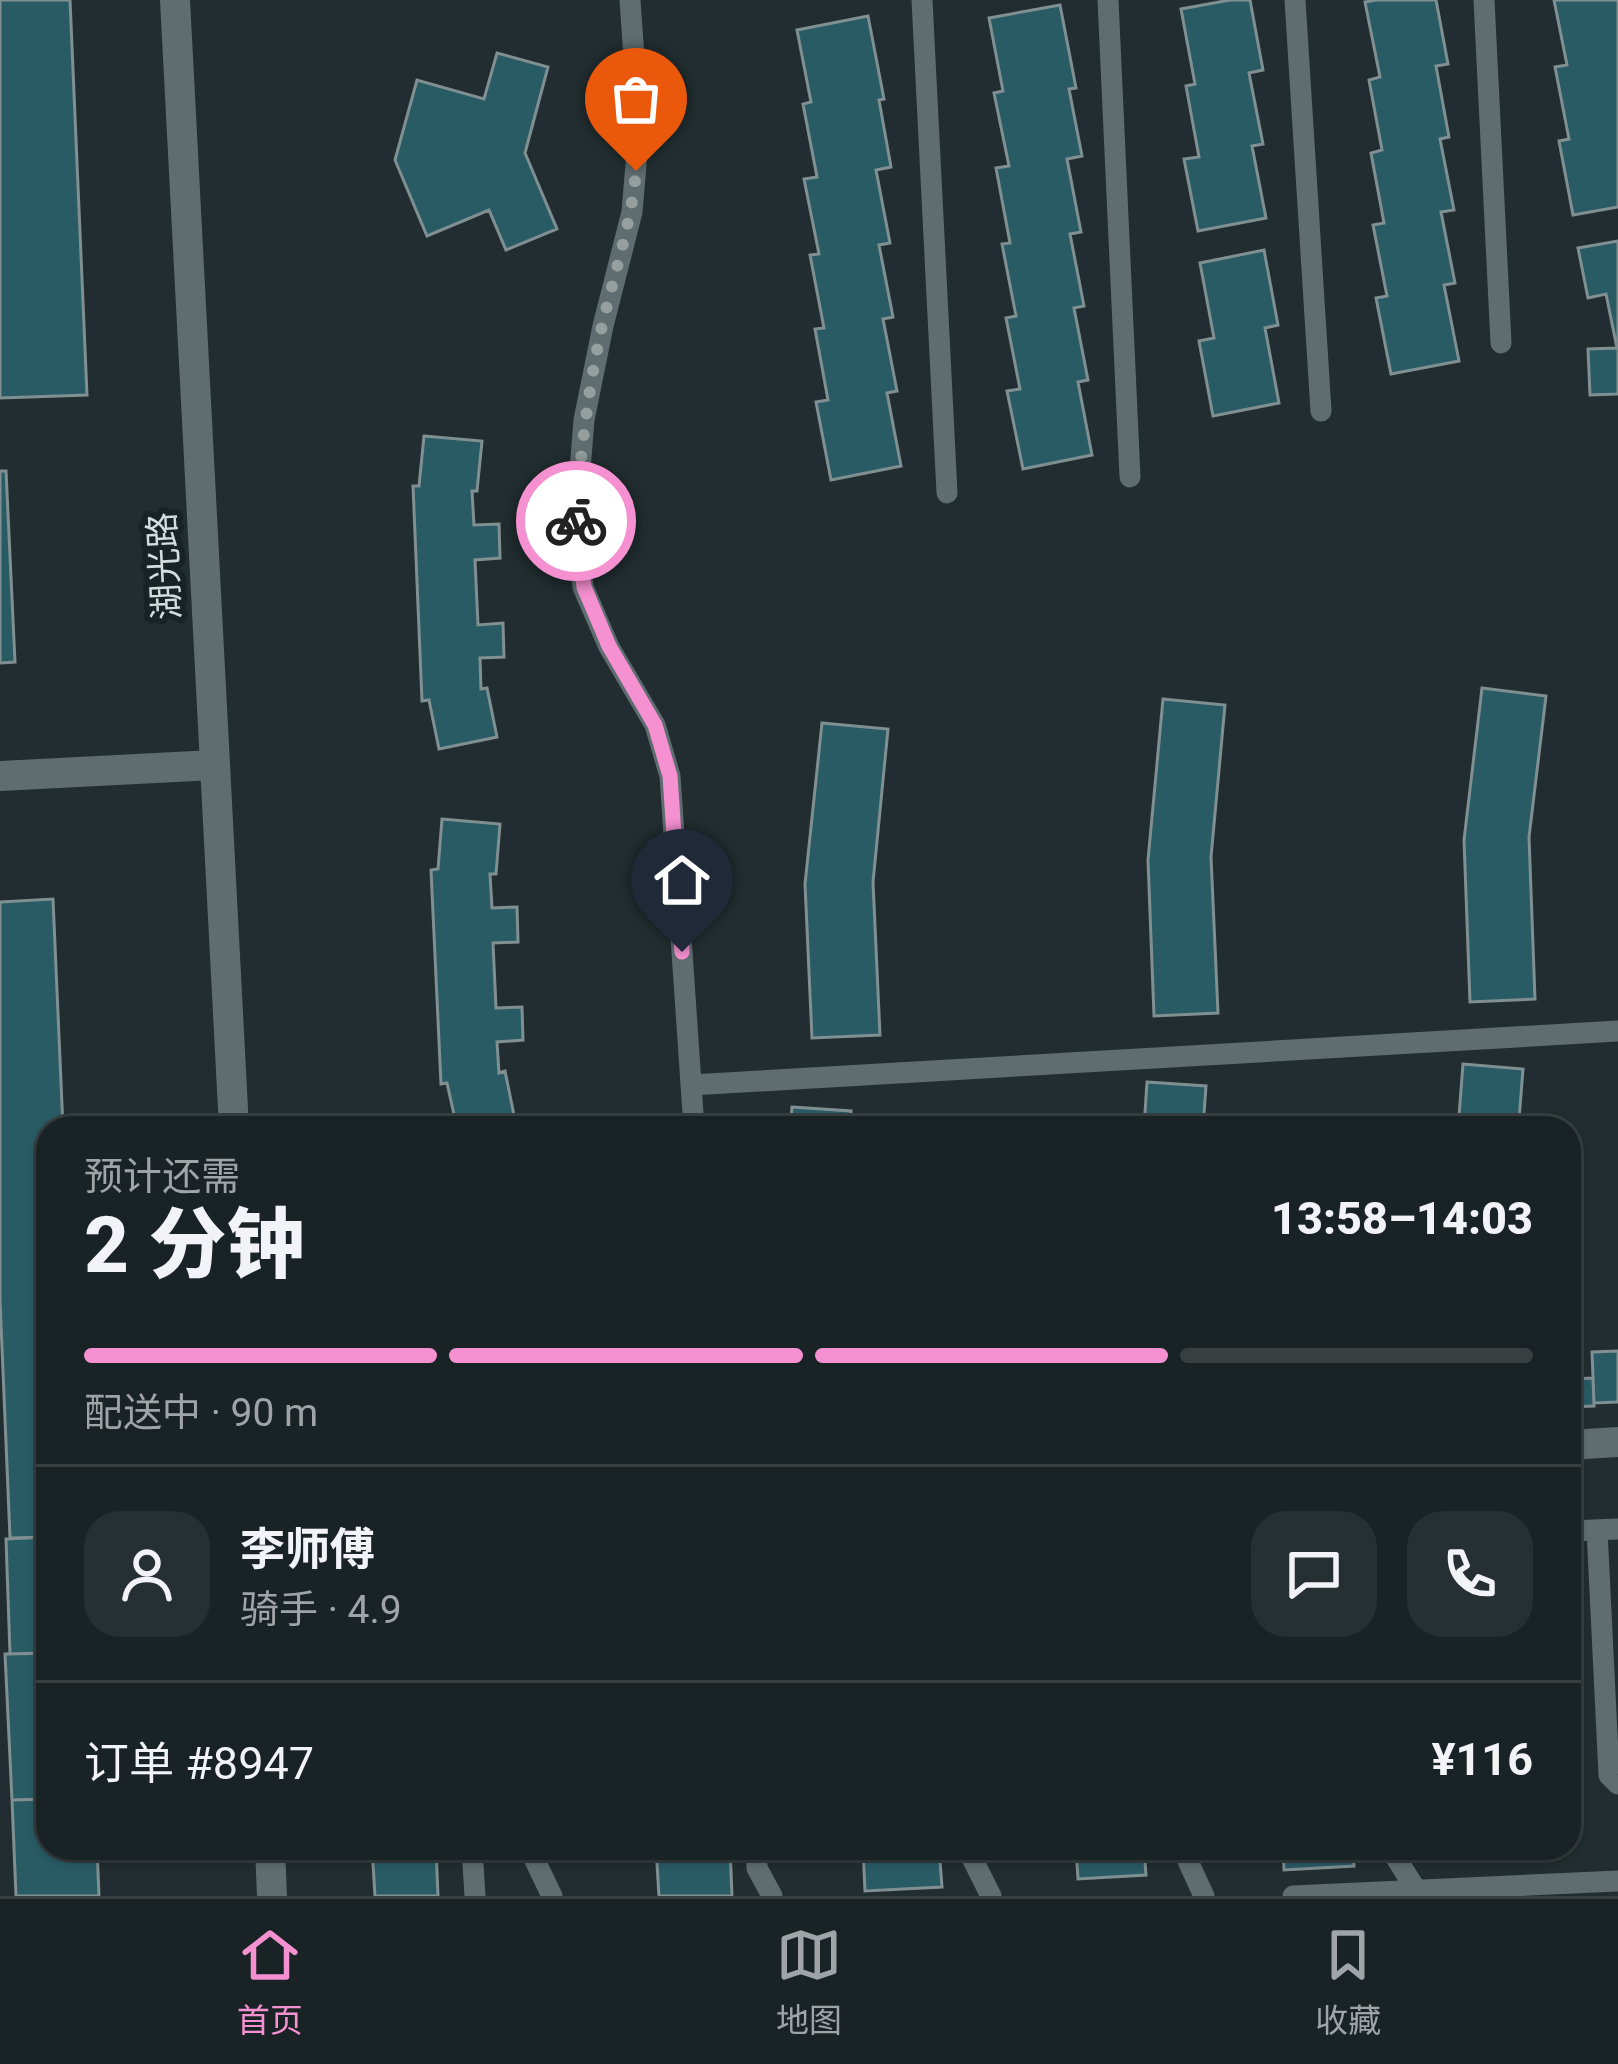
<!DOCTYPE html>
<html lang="zh">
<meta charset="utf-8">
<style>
:root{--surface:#192224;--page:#262f31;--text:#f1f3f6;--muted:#9fa4a6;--line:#373f41;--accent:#f590d1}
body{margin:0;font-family:Roboto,"Noto Sans SC",sans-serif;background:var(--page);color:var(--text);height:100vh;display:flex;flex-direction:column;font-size:45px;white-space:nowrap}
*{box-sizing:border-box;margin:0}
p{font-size:39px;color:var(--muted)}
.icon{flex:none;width:66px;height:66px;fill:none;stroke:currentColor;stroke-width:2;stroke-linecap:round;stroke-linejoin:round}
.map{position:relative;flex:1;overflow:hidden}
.sheet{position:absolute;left:36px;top:1116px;width:1545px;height:744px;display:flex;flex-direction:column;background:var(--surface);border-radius:36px;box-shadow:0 3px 9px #0004,0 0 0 3px var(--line)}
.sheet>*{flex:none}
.pin{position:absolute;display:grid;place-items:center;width:102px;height:102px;color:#fff;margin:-123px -51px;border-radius:50% 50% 50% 0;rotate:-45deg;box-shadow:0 0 12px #0007}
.pin .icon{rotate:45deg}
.courier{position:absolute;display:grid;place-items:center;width:120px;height:120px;margin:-60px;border:9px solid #f590d1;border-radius:50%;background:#fff;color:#222;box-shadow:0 3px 15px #0007}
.summary em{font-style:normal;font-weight:800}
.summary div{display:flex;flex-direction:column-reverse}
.summary{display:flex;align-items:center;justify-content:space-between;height:204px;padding:0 48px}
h1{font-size:78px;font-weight:800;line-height:90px}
.bar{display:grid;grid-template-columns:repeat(4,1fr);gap:18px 12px;align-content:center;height:144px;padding:0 48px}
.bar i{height:15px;border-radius:9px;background:var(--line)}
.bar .current{background:var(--accent)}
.bar p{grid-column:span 4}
.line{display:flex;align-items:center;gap:30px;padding:0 48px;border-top:3px solid var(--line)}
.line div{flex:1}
.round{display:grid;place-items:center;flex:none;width:126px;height:126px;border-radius:36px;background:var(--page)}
.menu{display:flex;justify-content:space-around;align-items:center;height:168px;border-top:3px solid var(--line);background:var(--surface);font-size:33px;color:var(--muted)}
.menu a{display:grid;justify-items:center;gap:6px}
.menu .current{color:var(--accent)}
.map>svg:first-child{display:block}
.building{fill:#295b65;stroke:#808f92;stroke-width:3}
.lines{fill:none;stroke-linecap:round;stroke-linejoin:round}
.service{stroke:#5f6d70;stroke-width:21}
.minor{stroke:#5f6d70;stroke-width:30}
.tertiary{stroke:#5f6d70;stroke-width:30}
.done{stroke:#959fa0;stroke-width:12;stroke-dasharray:0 21.6}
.route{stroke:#f590d1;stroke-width:15}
.labels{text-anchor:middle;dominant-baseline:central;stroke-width:12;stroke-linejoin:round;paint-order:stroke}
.street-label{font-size:36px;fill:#d4dcdd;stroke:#172326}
</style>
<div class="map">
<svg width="1618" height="1896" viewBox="0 0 1618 1896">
<rect width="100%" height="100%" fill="#212d30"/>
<path class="building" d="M0,0H70L87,395L0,398Z
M1230,0H1250L1263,70L1249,73L1263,144L1252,146L1266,218L1198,231L1184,159L1199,157L1186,86L1195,84L1181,9Z
M1376,0H1436L1448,64L1436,66L1449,137L1440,139L1454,210L1441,212L1455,283L1444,285L1459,361L1391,374L1376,298L1387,296L1373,225L1384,223L1371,153L1382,150L1369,80L1380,77L1365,2Z
M1554,0H1618V207L1573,215L1559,141L1569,139L1555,67L1567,65Z
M1060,5L1076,88L1069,89L1082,156L1067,159L1081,232L1070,234L1084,306L1074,308L1088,380L1078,382L1092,455L1023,469L1007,391L1020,389L1006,318L1016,316L1002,244L1010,243L996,168L1009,166L994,93L1003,91L989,18Z
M868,16L884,99L879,100L891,167L876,170L890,243L879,245L893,317L883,319L897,391L887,393L901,466L831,480L816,402L828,400L815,329L824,328L810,255L819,254L804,179L817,177L803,104L811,102L797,30Z
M497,53L548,67L525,153L557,229L506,250L489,210L427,236L395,160L417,80L484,99Z
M1618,241V394L1590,395L1588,349L1617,348L1606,294L1588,298L1578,248Z
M1264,250L1278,325L1265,328L1279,403L1213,416L1199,341L1214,338L1200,263Z
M424,436L482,441L477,491H472L474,525L499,524L500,558L475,560L478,625L503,623L504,657L480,658L481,689L487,688L497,737L439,749L429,700L422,701L413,486H419Z
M0,471H6L15,662L0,663Z
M1482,688L1546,696L1529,837L1535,999L1470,1002L1464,840Z
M1163,699L1225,705L1211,857L1218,1013L1154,1016L1148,860Z
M822,723L888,729L873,882L880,1035L812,1038L805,884Z
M442,819L500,824L496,874H490L492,908L517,907L518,942L493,943L496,1008L522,1007L523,1040L497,1042L499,1073L505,1071L515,1120L477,1128H457L447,1083L441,1084L431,870L438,869Z
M53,899L63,1128H48V1537L10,1538L0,1300V902Z
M1463,1064L1523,1069L1519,1120H1514V1128H1455L1454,1116H1459Z
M1147,1082L1206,1086L1203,1128H1144Z
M792,1107L851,1111L850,1128H790Z
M1618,1351V1402L1594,1403L1592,1352Z
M1593,1378L1594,1406L1569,1407V1379Z
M48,1537V1653L10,1654L6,1539Z
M48,1653V1799L12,1800L5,1654Z
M48,1799V1848H97L99,1896H16L12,1800Z
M372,1848H436L438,1896H375Z
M656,1848H730L732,1896H659Z
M863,1848H939L942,1887L865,1891Z
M1076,1848H1144L1146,1875L1078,1879Z
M1283,1848H1353L1354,1866L1284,1870Z
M1491,1848H1567V1853L1491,1857Z"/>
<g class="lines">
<path class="service" d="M630,0L639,129L632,212L603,326L584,420L576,520L583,587L609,647L655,725L670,776L694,1128
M922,0L947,493
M1108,0L1130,477
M1295,0L1321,411
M1484,0L1501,343
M691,1085L1618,1031
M1597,1530L1609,1775L1618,1784
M1569,1531L1618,1529
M472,1848L475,1896
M529,1848L552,1896
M756,1848L757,1868L772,1896
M967,1848L991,1896
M1182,1848L1204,1896
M1390,1848L1416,1890
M1293,1896L1618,1881"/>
<path class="minor" d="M0,776L214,765
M1569,1445L1618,1442"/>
<path class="tertiary" d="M175,0L234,1128
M270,1848L272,1896"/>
</g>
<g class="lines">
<path class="done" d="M576,521C580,456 588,390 602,326C614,274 631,225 636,171"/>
<path class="route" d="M576,521L584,587L609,646L655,725L670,776L682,952"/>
</g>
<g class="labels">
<g class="street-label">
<text transform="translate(165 566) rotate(-93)">湖光路</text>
</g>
</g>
</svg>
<div class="pin" style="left:636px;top:171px;background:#ea580c"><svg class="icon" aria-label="bag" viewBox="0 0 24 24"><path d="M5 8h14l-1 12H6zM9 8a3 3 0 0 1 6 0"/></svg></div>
<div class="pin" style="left:682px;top:952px;background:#1f2937"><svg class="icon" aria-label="home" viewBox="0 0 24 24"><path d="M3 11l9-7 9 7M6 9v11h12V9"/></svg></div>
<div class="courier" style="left:576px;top:521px"><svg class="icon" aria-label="bike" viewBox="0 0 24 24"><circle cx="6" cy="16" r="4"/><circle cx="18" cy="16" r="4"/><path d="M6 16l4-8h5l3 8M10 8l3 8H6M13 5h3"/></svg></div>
<section class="sheet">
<div class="summary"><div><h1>2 分钟</h1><p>预计还需</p></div><em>13:58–14:03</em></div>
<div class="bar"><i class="current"></i><i class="current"></i><i class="current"></i><i></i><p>配送中 · 90 m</p></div>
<div class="line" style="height:216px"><a class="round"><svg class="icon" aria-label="person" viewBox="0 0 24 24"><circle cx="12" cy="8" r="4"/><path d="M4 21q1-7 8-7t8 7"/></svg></a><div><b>李师傅</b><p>骑手 · 4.9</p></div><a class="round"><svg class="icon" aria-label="chat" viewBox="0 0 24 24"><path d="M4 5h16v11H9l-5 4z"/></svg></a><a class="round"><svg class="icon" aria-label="phone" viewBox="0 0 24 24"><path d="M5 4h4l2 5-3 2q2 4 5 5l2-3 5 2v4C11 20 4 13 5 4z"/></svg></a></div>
<div class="line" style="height:156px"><div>订单 #8947</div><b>¥116</b></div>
</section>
</div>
<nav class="menu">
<a class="current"><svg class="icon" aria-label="home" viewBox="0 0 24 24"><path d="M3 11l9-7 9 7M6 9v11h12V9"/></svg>首页</a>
<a><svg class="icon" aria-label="map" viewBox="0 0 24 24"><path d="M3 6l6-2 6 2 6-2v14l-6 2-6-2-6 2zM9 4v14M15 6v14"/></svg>地图</a>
<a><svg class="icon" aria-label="saved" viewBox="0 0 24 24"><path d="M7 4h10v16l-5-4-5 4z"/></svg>收藏</a>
</nav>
